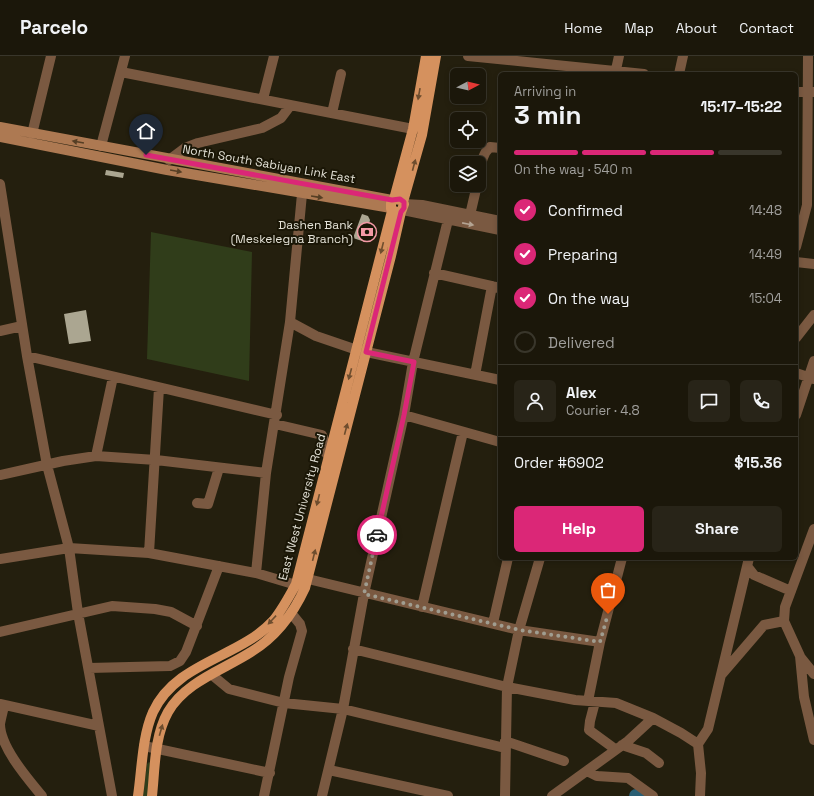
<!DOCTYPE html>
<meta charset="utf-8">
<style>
:root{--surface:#1b170a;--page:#282418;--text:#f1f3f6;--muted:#a09f9c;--line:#39362b;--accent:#db2777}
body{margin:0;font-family:"Space Grotesk",sans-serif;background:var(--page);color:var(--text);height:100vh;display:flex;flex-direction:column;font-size:15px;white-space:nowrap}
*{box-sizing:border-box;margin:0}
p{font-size:13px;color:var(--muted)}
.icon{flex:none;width:22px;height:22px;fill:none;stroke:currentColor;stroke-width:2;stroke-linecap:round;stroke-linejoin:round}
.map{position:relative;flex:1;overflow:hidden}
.drawer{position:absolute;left:498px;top:16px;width:300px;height:488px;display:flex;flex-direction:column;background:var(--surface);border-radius:6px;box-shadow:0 2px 6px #0003,0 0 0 1px var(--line)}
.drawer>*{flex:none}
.needle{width:26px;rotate:83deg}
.tools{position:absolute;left:450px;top:12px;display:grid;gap:8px}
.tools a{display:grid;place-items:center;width:36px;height:36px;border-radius:6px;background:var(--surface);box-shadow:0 2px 6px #0003,0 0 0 1px var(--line);font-size:20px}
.pin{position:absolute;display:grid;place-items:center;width:34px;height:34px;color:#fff;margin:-41px -17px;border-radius:50% 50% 50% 0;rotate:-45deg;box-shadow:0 0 4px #0007}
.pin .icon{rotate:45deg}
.courier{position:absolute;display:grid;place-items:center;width:40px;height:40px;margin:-20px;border:3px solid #db2777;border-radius:50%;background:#fff;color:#222;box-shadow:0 1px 5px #0007}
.headline em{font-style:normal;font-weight:800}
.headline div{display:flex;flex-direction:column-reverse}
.headline{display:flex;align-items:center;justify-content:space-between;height:68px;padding:0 16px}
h1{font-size:26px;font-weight:800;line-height:30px}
.bar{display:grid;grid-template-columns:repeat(4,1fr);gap:6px 4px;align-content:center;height:48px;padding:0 16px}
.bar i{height:5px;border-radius:3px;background:var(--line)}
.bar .on{background:var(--accent)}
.bar p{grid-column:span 4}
.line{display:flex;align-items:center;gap:10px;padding:0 16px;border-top:1px solid var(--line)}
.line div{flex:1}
.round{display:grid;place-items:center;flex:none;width:42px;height:42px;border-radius:6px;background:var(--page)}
ol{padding:0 16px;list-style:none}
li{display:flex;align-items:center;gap:12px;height:44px}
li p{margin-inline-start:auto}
li .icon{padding:4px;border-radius:50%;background:var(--accent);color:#fff;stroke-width:4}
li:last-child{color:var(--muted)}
li i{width:22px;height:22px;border:2px solid var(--line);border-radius:50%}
.action{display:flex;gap:8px;margin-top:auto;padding:8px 16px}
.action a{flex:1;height:46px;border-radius:6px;background:var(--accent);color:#fff;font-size:16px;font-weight:800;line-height:46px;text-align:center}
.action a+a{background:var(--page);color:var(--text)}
header{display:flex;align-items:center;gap:24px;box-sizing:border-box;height:56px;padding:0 20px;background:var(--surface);border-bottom:1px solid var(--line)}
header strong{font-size:19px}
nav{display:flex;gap:22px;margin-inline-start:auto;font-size:14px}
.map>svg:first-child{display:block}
.green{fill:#303d1a}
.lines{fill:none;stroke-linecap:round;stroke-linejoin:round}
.river{stroke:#295e73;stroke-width:14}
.building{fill:#aba691}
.minor{stroke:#7a5941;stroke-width:10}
.secondary{stroke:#ad7952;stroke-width:10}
.primary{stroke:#d5915e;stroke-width:10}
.oneway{fill:#6e4d2e}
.oneway2{fill:#553e24}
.oneway3{fill:#b4a493}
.done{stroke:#a09d90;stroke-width:4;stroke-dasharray:0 7.2}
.route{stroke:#db2777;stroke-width:5}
.labels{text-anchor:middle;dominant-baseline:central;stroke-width:4;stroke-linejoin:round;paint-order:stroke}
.street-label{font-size:12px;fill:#e3e1d6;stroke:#1a1606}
.poi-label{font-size:12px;fill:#e3e1d6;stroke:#1a1606;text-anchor:end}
</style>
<header>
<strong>Parcelo</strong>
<nav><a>Home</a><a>Map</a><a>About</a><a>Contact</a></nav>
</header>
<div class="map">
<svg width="814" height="740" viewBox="0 0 814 740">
<rect width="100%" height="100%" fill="#241f0e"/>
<path class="green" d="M151,176L252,196L249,325L147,303Z
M149,706L151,708L148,740H143L147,708Z"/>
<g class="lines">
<path class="river" d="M636,740H639"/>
</g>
<path class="building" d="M106,114L124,117L123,122L105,119Z
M362,158L368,160L370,164L365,186L353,182Z
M86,254L91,285L69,288L64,258Z"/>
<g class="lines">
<path class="minor" d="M468,0L644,18
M121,16L413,73
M615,18L619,0
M679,18L683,0
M796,36H814
M263,43L274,0
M332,57L341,18
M32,78L51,0
M101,90L125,0
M169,104L185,92L198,87L262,72L281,62L290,50
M479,119C481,109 482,98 490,91L500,92
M0,128L27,300L47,409L69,492L78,557L112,740
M404,148L422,149L500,165
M403,154L500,174
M470,159L477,129
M796,191L807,149L808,0
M796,206L814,208
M434,217L500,232
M290,266L316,280L357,294L500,324
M0,275L22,270
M796,282L814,259
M27,300L277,359
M796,317L814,323
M475,319L492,230
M404,359L500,386
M796,359L814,305
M275,368L322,379L324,384V395L329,400
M96,400L113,321
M0,419L63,405L96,400L156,404L266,417
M197,447L208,448L219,412
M814,473L785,551L784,565L800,600L804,641L814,684
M149,497L159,332
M0,503L69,492L149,497L256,517L303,531
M747,510L754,519L791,535
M256,517L266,417L290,266L302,138
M308,523L519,574L600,586
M422,551L463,376
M493,567L508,502
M0,576L112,550L155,553L171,556L197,570
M353,593L507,631L575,644L616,647L653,662L681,677L698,688
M801,602L814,618
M89,612L170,610L180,605L186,596L219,510
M722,618L764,569L784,565
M212,619L229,633L284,647L343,653L505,692
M588,645L600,586L622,502
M595,646L590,665L589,674L615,693
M0,648L99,670
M4,650C3,655 1,662 0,668C0,691 28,723 42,740
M505,685L564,705
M622,689L646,697L659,707
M144,690L270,717
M329,714L448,740
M587,715L597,720L628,722L653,740
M264,740L289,621L302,575L300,568L291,557
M322,740L343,653L364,538L404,359L413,306L448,164
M505,740L507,631L519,574L540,502
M552,740L628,685L653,662
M700,740L701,717L698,688L708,673L749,502"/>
<path class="secondary" d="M0,71L392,144
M0,81L167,114L391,152"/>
<path class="primary" d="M394,143L413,73L426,0
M403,146L422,79L436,0
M138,740C142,713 142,681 153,656C176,606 239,602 273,565C282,554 289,541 296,528L392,155
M152,740C155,713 154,681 168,656C185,626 223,614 251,596C276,581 293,558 305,532L391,200L401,156L404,148L401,144L394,143L391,147V153L396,156H401"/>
</g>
<defs><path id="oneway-solid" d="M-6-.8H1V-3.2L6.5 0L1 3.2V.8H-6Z"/></defs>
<g class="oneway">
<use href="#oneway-solid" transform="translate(419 38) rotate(100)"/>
<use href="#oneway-solid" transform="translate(414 109) rotate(-75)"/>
<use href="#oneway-solid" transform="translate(382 192) rotate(104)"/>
<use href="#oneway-solid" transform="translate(350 318) rotate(105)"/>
<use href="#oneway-solid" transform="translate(346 373) rotate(-75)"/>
<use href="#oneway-solid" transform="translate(318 444) rotate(104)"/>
<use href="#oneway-solid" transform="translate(314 499) rotate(-76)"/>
<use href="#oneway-solid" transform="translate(272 564) rotate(133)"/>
<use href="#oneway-solid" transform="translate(161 674) rotate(-74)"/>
</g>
<g class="oneway2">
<use href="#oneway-solid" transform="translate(78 86) rotate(-170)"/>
<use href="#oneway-solid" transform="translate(176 115) rotate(10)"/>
<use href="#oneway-solid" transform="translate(317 141) rotate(9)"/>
</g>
<use class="oneway3" href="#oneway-solid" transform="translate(468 168) rotate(11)"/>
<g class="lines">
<path class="done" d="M377,479L364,538L520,574L600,586L608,558"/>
<path class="route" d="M146,99L392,144L400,143L404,146V152L401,156L366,296L414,306L404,359L377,479"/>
</g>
<defs>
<symbol id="bank-ring" viewBox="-11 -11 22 22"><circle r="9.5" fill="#1a1606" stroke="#f49aa6" stroke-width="1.5"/><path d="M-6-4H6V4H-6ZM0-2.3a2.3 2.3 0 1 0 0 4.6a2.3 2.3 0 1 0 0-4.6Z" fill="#f49aa6"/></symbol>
</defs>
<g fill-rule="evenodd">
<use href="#bank-ring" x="356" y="165" width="22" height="22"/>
</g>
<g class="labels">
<g class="street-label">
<text transform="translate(269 108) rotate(10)">North South Sabiyan Link East</text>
<text transform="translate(302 451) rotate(-75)">East West University Road</text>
</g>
<g class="poi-label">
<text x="353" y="169">Dashen Bank<tspan x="353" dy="14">(Meskelegna Branch)</tspan></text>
</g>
</g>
</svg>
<div class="tools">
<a><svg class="needle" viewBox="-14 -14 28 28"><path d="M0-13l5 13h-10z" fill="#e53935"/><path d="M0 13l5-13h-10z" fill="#a09f9c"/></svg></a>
<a><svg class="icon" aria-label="locate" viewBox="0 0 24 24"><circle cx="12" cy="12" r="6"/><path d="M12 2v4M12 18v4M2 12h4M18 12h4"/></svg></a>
<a><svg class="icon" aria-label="layers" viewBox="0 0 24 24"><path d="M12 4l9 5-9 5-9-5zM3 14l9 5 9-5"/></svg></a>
</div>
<div class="pin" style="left:608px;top:558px;background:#ea580c"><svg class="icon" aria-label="bag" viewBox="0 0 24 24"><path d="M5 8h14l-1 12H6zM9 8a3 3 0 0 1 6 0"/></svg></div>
<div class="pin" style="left:146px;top:99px;background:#1f2937"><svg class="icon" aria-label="home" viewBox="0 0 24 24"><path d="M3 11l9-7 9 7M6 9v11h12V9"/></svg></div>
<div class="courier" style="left:377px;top:479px"><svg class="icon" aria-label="car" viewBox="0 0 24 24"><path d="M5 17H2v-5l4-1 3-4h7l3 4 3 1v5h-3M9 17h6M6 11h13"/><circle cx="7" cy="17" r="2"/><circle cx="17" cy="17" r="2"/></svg></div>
<section class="drawer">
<div class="headline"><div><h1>3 min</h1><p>Arriving in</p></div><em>15:17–15:22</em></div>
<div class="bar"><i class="on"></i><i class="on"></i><i class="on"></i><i></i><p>On the way · 540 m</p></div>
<ol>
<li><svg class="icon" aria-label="check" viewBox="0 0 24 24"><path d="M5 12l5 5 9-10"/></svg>Confirmed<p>14:48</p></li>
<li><svg class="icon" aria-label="check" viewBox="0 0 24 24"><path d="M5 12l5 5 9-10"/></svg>Preparing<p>14:49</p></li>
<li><svg class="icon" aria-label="check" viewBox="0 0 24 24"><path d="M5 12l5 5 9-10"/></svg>On the way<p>15:04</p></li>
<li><i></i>Delivered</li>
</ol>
<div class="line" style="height:72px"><a class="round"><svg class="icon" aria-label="person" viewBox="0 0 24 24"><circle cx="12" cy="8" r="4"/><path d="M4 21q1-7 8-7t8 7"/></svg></a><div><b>Alex</b><p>Courier · 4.8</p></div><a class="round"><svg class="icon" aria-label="chat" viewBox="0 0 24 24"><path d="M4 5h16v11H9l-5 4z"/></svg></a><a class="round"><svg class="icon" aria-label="phone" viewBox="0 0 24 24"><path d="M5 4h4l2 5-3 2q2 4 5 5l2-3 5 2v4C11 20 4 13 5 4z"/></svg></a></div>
<div class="line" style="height:52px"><div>Order #6902</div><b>$15.36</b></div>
<div class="action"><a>Help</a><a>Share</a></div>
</section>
</div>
